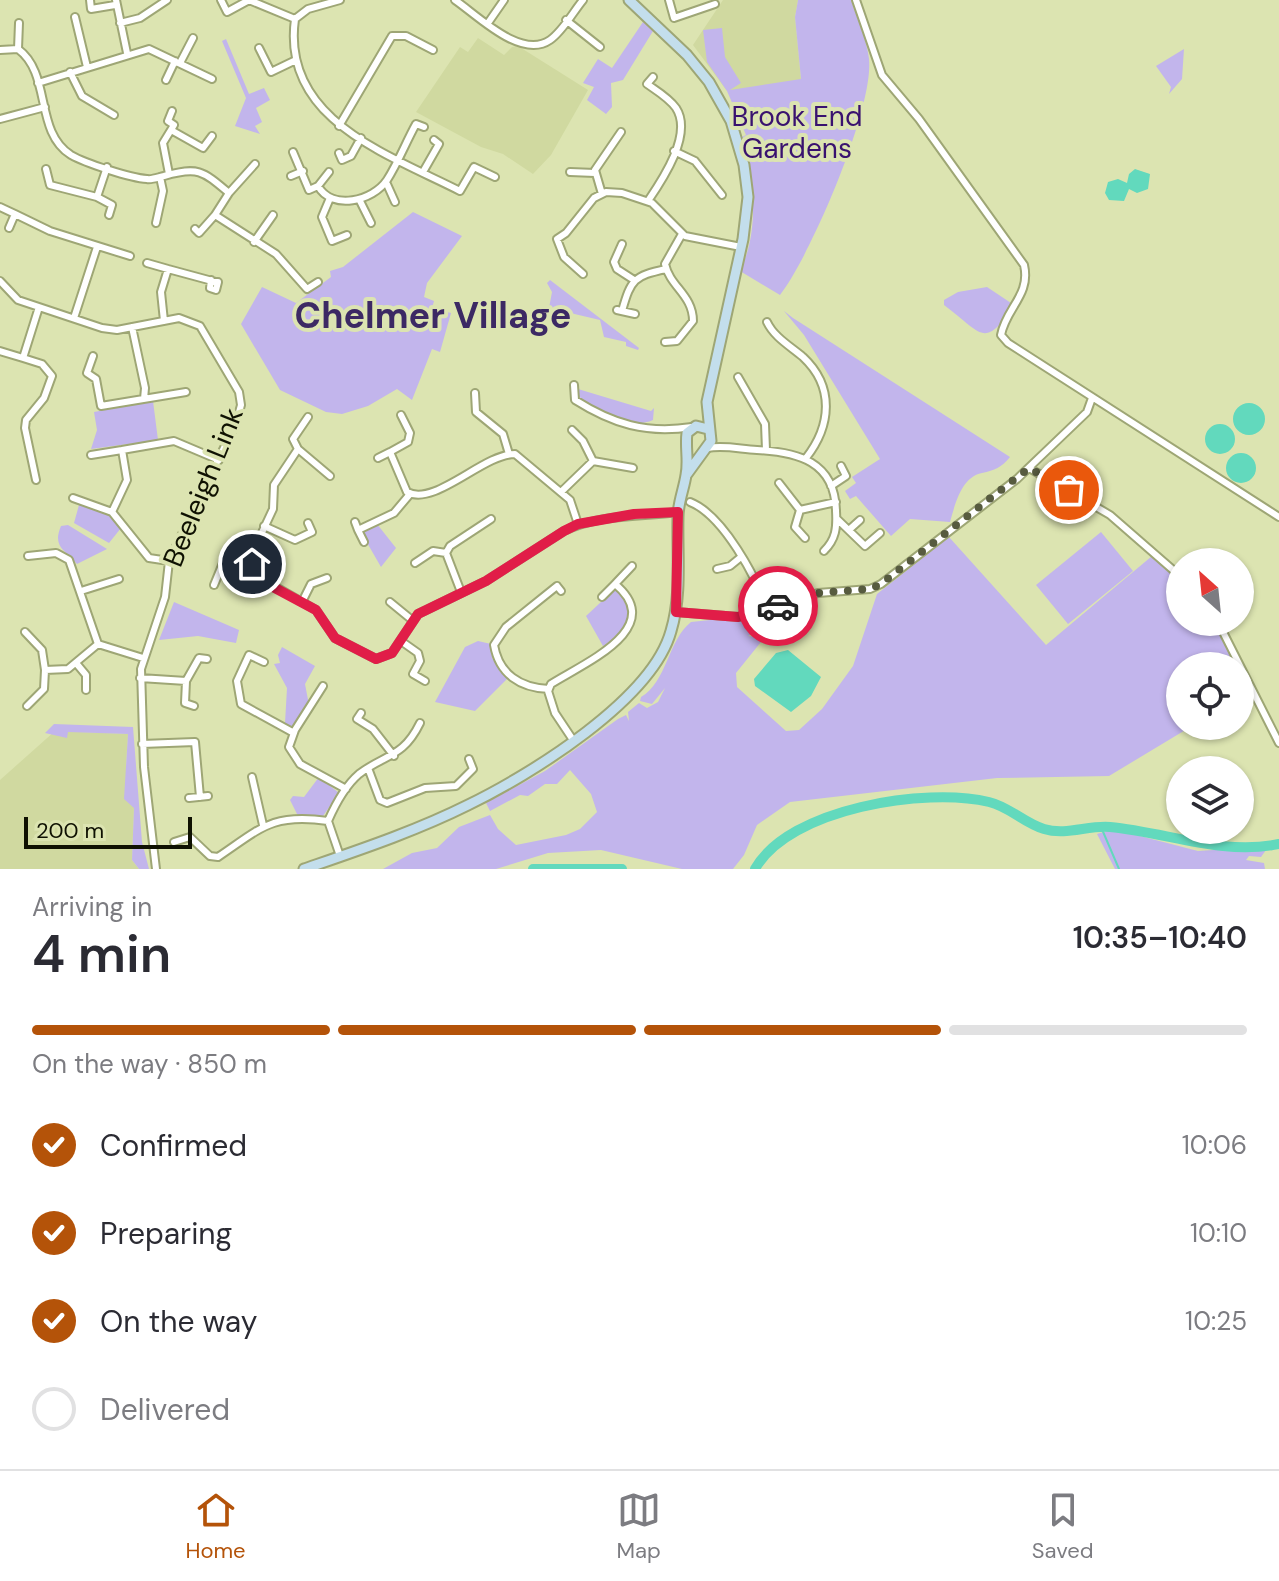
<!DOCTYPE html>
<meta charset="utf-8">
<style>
:root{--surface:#fff;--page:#f7f7f7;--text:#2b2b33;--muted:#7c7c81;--line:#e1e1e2;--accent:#b45309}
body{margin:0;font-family:"DM Sans",sans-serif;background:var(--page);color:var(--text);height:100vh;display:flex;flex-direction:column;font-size:30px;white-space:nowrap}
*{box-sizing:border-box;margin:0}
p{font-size:26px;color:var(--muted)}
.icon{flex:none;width:44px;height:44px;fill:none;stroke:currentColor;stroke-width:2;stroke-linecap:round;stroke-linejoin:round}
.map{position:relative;height:869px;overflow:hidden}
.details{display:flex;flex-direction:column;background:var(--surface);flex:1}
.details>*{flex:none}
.needle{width:52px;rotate:333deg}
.tools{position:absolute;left:1166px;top:548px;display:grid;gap:16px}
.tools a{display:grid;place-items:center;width:88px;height:88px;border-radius:50%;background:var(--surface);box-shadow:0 2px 6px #0004;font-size:40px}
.scale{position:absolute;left:24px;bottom:20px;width:168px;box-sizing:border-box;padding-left:8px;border:4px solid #0f1102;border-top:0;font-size:22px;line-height:28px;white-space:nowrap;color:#0f1102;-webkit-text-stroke:6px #dce4b1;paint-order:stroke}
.pin{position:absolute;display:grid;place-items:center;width:68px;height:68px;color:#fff;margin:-34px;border:4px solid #fff;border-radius:50%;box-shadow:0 2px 8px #0007}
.courier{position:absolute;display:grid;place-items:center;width:80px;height:80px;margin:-40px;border:6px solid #e11d48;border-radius:50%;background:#fff;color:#222;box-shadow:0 2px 10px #0007}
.summary em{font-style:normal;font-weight:600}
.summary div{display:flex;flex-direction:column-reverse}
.summary{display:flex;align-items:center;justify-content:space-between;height:136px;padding:0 32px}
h1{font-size:52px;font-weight:600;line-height:60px}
.bar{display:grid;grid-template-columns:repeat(4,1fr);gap:12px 8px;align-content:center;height:96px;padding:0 32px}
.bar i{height:10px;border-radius:6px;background:var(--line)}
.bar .current{background:var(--accent)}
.bar p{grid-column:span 4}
ol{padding:0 32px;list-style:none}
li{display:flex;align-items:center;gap:24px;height:88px}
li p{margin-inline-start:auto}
li .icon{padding:8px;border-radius:50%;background:var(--accent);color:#fff;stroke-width:4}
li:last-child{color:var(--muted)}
li i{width:44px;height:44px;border:4px solid var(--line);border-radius:50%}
.tabs{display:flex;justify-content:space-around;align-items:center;height:112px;border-top:2px solid var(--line);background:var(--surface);font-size:22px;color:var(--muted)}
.tabs a{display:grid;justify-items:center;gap:4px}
.tabs .current{color:var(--accent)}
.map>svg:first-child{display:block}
.built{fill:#d0d9a0}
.green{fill:#c2b5ec}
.water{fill:#62d9bd}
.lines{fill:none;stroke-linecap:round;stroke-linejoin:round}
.stream{stroke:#62d9bd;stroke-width:2}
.river{stroke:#62d9bd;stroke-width:10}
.street-casing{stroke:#9ea675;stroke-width:10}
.secondary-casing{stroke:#9ea675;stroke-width:13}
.street{stroke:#fff;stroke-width:6}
.secondary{stroke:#c3deec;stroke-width:9}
.done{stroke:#575b3f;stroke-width:8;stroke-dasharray:0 14.4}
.route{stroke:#e11d48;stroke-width:10}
.labels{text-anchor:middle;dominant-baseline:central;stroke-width:8;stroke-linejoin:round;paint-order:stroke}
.park-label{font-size:28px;fill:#39126f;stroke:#dce4b1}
.street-label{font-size:28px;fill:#0f1102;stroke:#dce4b1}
.district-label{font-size:36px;font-weight:bold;fill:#3c2964;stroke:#dce4b1}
</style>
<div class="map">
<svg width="1279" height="869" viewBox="0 0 1279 869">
<rect width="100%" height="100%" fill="#dce4b1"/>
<path class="built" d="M723,0H798L795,17L801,80L727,91L693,45Z
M478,38L504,55L512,47L518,46L588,90L551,155L533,174L503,154L481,147L416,112L460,47L468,52Z
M55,731L128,734L126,765L134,807L132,860L139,869H0V780Z"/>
<path class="green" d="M798,0H851C857,19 867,40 869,59C874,108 811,255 780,295L740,271C760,230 754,179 742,137L746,135L727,91L707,62L703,30L722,28L725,57L741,83L730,90L801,79L795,17Z
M643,22L653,31L623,80L611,83L612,107L606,114L587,100L594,87L583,83L598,59L612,68Z
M226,39L249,94L264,88L270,100L256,108L262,122L255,126L260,134L235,126L246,98L222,41Z
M1184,49L1182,79L1169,94L1171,87L1156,66Z
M413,212L462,236L427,283L424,297L434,301L432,308L451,313L440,352L432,349L412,400L397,389L368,406L342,414L326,412L280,390L241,324L262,287L296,303L331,277L330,271L343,267Z
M550,280L639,348L638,350L626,346V342L604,337L600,320L549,308L552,292L547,283Z
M987,287L1014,305C984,351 982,333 944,305V300L958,292Z
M784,311L793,318L1010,457C1001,468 995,470 982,473C961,477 955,505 950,522L910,519L891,536L856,496L850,499L845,491L856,483L852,477L880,459L804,335Z
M578,389L651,411L654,408L653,420C628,431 599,410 578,396Z
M153,401L158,440L91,449L97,430L94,412Z
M79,505L111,514L121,528L109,543L74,523Z
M377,524L396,548L381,567L362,534Z
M68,525L107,549L77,564C65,550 52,547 61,526Z
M1101,532L1133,571L1068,624L1036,585Z
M949,537L1046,645L1158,551L1180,570V622H1220L1253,689L1240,697V666H1180V726H1192L1109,776L997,778L790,802L757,825L744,855L733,869H682L601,850L548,853L496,869H383L412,853L437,848L459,827L490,815L498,829L516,845L566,835L580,829L597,812L591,794L570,770L557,784H545L528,796L520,795L490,811L486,803L545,771L618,719L626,715L629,721L628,712L639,703L647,708L658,702L665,688L652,704L640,701L641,697C667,682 668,640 691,622L769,614L767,627L748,636L757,637L774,621L772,612L785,607L786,611L736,673L737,687L786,731L799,730L822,709L853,666L877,594Z
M616,588C639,609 627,632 603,646L586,616Z
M174,602L239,630L236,643L198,636L159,640Z
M478,641L491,644L492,658L509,677L475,711L435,702L465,647Z
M282,647L315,666L305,684L309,705L291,727L285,723L287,688L274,664L280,663L278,655Z
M54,724L133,727L142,842L149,869H139L132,860L134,808L124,799L128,734L68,732L67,738L45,733Z
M319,777L339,793L323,816H298L290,800L293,796L304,797Z
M1113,829L1198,851L1262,847L1266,850L1261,857L1249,856L1246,860L1264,863L1265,869H1115L1097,834Z"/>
<path class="water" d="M1135,169L1150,174L1148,189L1137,193L1129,189L1124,201L1109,200L1105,193L1108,182L1118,179L1127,183L1129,174Z
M1233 419a16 16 0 1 1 32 0a16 16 0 1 1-32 0Z
M1205 439a15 15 0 1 1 30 0a15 15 0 1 1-30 0Z
M1226 468a15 15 0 1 1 30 0a15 15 0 1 1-30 0Z
M788,650L821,677L811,696L791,712L755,686L754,679L776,653Z"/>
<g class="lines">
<path class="stream" d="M1101,827L1119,869"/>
<path class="river" d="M533,869H622
M755,869C789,808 926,787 989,802C1010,807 1024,823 1044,829C1066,836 1088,825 1110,827C1166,832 1222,856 1279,844"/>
<defs>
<path id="street" d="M90,0L91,9L115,5
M116,0L127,53
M221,0L227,12L249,0L295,19
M340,0L308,9L295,19C281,119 387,154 460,191L474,167L495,177
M455,0C477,15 521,60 550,40C563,31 573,12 583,0
M669,0L674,18L715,4
M856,0L882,75L919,119L1024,265C1031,295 1006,308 1001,335L1008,343L1279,517
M75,17L87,67
M566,20L600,47
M120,23L140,18L167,0
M488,23L504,0
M259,48L271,72L296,60
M18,49L19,23
M0,50L18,49C52,74 34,132 71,155C85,163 130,178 147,179C152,180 159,177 164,176C198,166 203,171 229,193L215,215L276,254L307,289L318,282
M180,63L193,38
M70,72L82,96L114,115
M166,80L175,61
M38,83L149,49L212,79
M0,119L45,107
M339,126L392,36H406L433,50
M171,130L203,148L212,136
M674,151L695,161L722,195
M293,152L309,190L318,186C332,211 373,201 387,180C398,163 406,142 416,124L424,127
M339,153L342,160L351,156L361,138
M46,169L50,185L97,197L107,167
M423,172L439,144L434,140
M570,172L595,173
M169,174L163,143L174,125L168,121L172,111
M291,176L303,171
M386,182L395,202
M318,186L329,172
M229,193L255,164
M602,194L595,170L621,132
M97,197L112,205L109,215
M330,198L322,217L332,241L347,235
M359,199L371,223
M648,201C663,179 693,134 676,108C669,98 657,91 647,84L653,77
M0,207L15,214
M156,223L163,191L160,177
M9,228L15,214L50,231L130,256
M195,229L199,233L215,215
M254,242L273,215
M622,244L614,262L617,269L634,280
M147,263L168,269L161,292L164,321
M168,269L216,282H218L216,290L210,288L211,280
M583,274L564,257L557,239L566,233L594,198L606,192L622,193L652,203L685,236L741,247
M0,281L18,300L102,328L117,330L179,318L200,326L239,392L241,405L236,423L169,561L165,597L141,669L144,767L156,869
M617,310L635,314
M622,311C631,279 634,276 666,269
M74,318L97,247
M767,322C774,337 790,346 803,357C835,387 831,426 806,458
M132,327L145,388L144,399
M665,342L677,341L693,321C693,295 670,287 665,264L682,234
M0,351L23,358
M93,356L87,373L96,379L101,406L186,392
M738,377L765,424L766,450
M574,385L575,400C613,424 646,434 692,427
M475,393L476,412L503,434L509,454
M401,415L410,433L408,442L390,452L407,492C435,507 483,454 515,454L570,500L578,524
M308,417L293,439L298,449L274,485L273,509L252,554L255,575L316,610L335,638L376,659L392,653L418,614L486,581L564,531C600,514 639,517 678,512
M572,430L583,441L593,461
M707,448C725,445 739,449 757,450C797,452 835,461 836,511C837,528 836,539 824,551
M298,449L330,476
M91,455L122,450
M378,458L390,452
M1029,468L1110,515L1180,576
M36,480L25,428L26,420L44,398L52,376L42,364L23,358L39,307
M779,483L800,510L836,502
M831,486L846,476L841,466
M562,491L593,461L633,468
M73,498L112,512
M690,502C723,515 757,578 767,610
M800,510L795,527L805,538
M837,519L865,546L880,533
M355,522L358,530L394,513L410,494
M264,526L295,540L312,532L308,523
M850,529L860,520
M358,530L364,542
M28,556L56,553L69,560L98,644L143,658
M169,561L149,558L112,512L127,480L122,450L174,441L219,460
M415,563L433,551L446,553
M717,569L730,566L741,557
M214,585L228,551L243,543L254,546
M81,591L119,579
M461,592L446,553L450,546L491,519
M602,597L615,584
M302,602L311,584L327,578
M390,602L412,620
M676,612L738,617L818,593L870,589L881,584L1017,479L1087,412L1092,398
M1218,622L1279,743
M25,632L42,650L45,670
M401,641L418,653L420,661L413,674L425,681
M264,662L249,655L237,681L241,704L294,733
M76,663L86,675V690
M140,678L186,681L199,658L207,659
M186,681L185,703L194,706
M323,686L295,730L289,747L300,764L346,789
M549,689C520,688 499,674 494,645L506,627L557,586L561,591
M27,706L44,689L45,670L68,669L98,644
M361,713L357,719L373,729L394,756
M573,740L555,713L548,691L551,684C584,663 668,628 615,584L632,566
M142,744L195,742L200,797
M368,768L380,800L387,803L425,788L456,786L473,769L469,759
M252,777L263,825
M189,798L208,796
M174,842L190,837L210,856L218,857C261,828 272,813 328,821
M340,856L328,821C335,805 345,786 359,774C385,754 403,758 420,723"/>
<path id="secondary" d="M629,0L687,55L709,82L731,121L744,165L748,197L743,239L707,402L711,441L687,474
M304,869C359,850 416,831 468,805C530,775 652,700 671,631C682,595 677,554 678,517C678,502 684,489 686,475C689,461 685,447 687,433L696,426L708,429"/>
</defs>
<use href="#street" class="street-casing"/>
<use href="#secondary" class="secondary-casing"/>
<use href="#street" class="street"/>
<use href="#secondary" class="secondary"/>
</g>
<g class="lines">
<path class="done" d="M778,606L818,593L870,589L881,584L1029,468L1069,490"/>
<path class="route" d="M252,564L260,580L316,610L335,638L376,659L392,653L418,614L486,581L564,531L578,524L634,514L678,512L676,612L738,617L778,606"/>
</g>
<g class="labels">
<g class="park-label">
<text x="797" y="116">Brook End<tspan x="797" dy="32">Gardens</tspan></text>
</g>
<g class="street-label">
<text transform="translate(203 487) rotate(-68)">Beeleigh Link</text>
</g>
<g class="district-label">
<text x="433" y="315">Chelmer Village</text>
</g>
</g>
</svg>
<div class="tools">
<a><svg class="needle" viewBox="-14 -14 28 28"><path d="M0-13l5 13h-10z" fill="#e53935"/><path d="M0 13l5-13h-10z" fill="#7c7c81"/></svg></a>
<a><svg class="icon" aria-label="locate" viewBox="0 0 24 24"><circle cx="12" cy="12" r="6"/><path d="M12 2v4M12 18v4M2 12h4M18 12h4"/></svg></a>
<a><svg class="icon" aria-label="layers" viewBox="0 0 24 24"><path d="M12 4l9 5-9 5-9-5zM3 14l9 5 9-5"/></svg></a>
</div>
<div class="scale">200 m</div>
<div class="pin" style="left:1069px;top:490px;background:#ea580c"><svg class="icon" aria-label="bag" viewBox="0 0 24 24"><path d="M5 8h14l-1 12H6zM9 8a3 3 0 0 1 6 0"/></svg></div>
<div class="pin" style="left:252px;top:564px;background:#1f2937"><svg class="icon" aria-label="home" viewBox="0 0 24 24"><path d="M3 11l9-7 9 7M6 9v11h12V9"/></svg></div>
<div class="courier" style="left:778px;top:606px"><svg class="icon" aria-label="car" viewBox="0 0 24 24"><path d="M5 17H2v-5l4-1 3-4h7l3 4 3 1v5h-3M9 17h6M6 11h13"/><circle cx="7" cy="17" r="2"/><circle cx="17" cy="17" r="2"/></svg></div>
</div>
<section class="details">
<div class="summary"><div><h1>4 min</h1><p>Arriving in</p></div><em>10:35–10:40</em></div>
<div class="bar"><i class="current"></i><i class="current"></i><i class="current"></i><i></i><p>On the way · 850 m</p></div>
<ol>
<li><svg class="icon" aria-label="check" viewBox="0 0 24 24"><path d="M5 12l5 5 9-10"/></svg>Confirmed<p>10:06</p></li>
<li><svg class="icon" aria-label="check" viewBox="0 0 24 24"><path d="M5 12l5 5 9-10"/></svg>Preparing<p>10:10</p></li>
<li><svg class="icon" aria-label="check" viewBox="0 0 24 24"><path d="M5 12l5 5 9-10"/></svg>On the way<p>10:25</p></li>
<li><i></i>Delivered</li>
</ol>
</section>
<nav class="tabs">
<a class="current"><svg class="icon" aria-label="home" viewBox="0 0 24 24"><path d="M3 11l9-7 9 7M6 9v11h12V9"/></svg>Home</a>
<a><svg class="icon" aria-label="map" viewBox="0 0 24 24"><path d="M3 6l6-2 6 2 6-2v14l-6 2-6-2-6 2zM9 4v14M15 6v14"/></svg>Map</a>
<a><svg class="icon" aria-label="saved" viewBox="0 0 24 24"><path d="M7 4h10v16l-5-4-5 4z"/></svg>Saved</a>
</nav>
